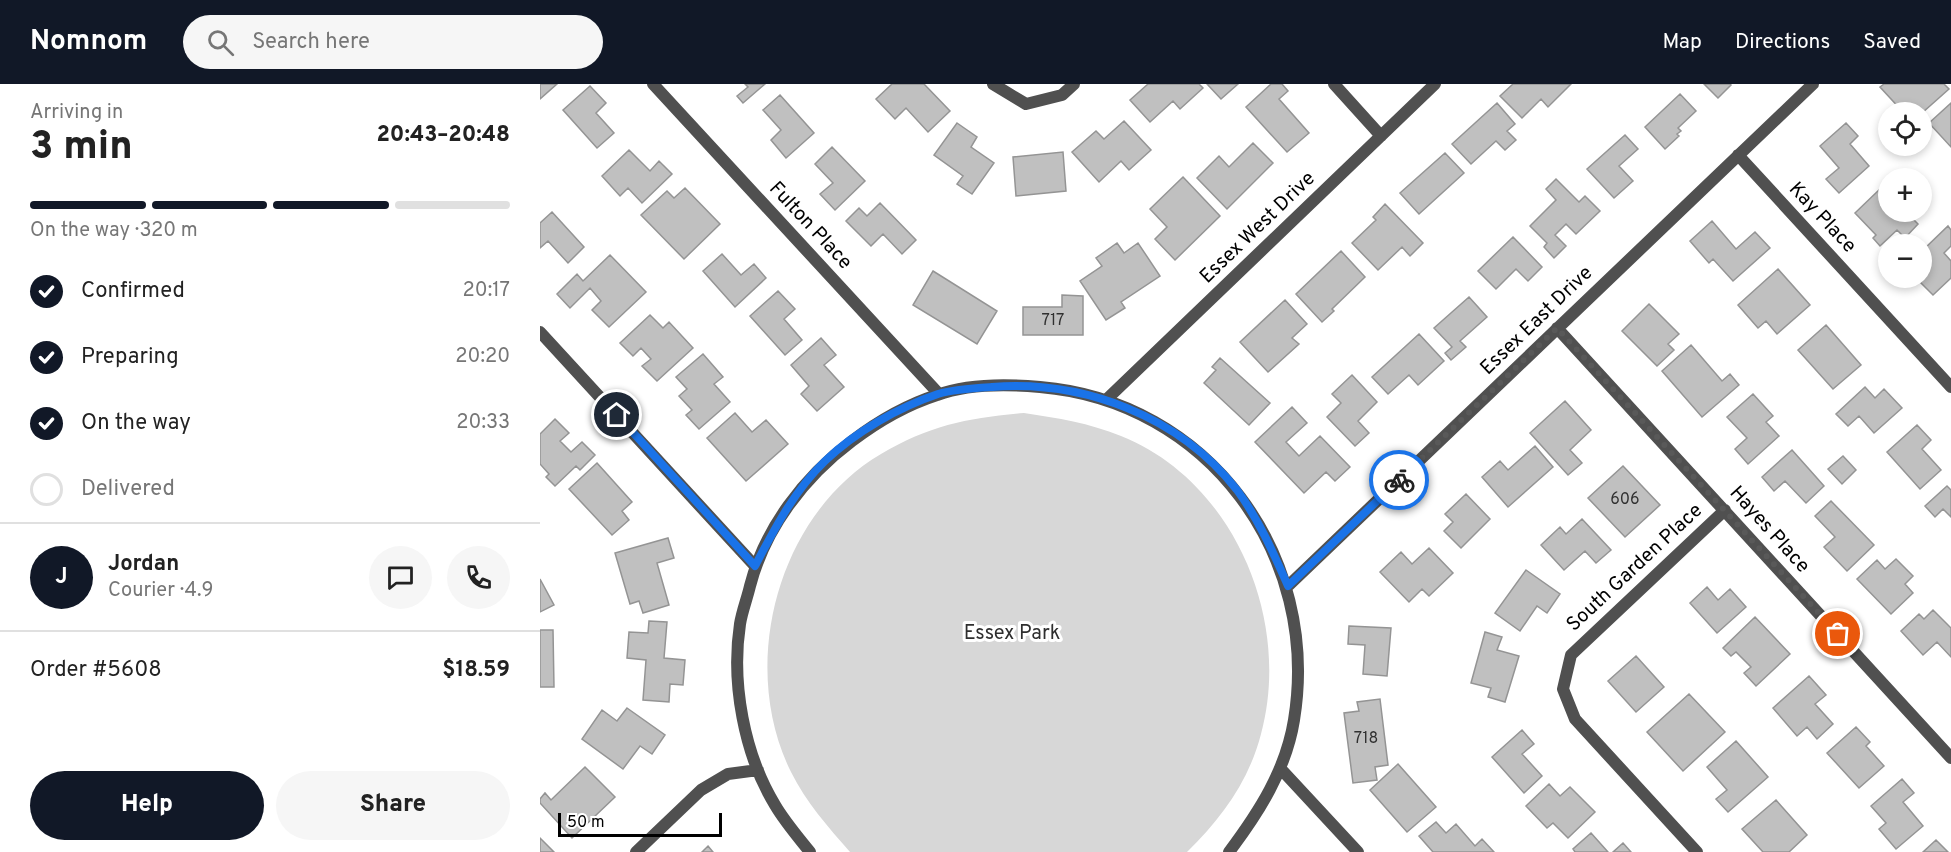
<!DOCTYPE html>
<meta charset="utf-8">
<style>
:root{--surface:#fff;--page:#f6f6f6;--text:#222;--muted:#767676;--line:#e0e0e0;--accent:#111827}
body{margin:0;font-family:Overpass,sans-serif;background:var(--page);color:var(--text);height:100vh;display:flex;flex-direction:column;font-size:22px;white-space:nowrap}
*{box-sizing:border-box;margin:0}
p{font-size:20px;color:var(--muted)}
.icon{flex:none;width:33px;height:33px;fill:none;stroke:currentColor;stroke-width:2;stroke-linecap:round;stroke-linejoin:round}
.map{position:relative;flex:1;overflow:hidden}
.panel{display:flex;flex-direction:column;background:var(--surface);width:540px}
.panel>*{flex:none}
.fabs{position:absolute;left:1338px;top:18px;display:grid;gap:12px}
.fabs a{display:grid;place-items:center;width:54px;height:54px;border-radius:50%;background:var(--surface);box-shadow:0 3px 9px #0003;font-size:30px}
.scale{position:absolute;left:18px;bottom:15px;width:164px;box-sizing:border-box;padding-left:6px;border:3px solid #000;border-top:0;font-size:16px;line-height:21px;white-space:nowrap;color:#000;-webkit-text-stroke:4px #fff;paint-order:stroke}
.pin{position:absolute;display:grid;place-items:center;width:51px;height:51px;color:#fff;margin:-26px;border:3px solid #fff;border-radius:50%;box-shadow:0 2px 6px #0007}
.courier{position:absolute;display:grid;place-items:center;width:60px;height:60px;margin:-30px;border:4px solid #1a73e8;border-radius:50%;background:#fff;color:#222;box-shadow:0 2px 8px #0007}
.summary em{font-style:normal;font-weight:800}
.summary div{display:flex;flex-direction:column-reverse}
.summary{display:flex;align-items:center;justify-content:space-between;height:102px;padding:0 30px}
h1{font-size:39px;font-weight:800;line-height:45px}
.bar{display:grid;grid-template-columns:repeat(4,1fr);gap:9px 6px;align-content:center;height:72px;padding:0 30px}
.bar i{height:8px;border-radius:4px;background:var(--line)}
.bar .selected{background:var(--accent)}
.bar p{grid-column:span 4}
.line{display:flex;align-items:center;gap:15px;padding:0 30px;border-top:2px solid var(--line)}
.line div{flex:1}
.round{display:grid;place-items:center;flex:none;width:63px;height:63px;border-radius:32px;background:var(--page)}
ol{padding:0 30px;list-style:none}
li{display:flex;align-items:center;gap:18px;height:66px}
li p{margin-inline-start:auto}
li .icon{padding:6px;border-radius:50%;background:var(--accent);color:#fff;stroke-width:4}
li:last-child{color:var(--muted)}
li i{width:33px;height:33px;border:3px solid var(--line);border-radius:50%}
.primary-button{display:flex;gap:12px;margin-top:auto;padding:12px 30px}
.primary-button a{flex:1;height:69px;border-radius:36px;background:var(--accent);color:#fff;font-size:24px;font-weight:800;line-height:69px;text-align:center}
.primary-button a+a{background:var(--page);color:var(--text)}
header{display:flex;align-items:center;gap:36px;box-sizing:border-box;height:84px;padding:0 30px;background:var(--accent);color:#fff}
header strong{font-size:28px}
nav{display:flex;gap:33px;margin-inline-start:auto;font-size:21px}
.search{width:420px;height:54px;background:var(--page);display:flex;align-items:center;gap:15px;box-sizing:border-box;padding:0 21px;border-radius:33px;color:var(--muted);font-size:22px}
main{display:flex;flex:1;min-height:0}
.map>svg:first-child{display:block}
.green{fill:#d7d7d7}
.building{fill:#c0c0c0;stroke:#949494;stroke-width:1.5}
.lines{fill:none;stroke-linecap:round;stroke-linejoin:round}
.street{stroke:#505050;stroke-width:12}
.done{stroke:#595959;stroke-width:6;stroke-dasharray:0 10.8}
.route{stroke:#1a73e8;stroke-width:8}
.labels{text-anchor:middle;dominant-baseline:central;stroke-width:6;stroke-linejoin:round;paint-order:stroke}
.number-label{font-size:16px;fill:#303030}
.street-label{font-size:20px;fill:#000;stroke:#fff}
.park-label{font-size:20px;fill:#2e2e2e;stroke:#fff}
</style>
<header>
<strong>Nomnom</strong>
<div class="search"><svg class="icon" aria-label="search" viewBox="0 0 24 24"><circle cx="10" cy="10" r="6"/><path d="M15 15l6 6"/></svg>Search here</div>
<nav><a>Map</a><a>Directions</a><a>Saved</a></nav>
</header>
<main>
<section class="panel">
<div class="summary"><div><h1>3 min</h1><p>Arriving in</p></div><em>20:43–20:48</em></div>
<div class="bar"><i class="selected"></i><i class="selected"></i><i class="selected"></i><i></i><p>On the way · 320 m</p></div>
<ol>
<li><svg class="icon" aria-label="check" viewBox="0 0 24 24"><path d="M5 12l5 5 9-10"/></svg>Confirmed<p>20:17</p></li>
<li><svg class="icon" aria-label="check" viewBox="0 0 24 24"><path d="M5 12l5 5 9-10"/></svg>Preparing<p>20:20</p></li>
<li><svg class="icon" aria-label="check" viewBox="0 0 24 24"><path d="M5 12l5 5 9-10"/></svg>On the way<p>20:33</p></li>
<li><i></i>Delivered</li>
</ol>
<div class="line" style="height:108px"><b class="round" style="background:var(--accent);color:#fff">J</b><div><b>Jordan</b><p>Courier · 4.9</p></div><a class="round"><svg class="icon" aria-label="chat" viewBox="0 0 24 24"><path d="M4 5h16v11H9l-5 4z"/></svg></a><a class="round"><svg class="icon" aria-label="phone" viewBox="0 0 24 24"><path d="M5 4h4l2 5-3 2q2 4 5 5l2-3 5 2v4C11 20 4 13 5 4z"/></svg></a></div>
<div class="line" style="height:78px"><div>Order #5608</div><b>$18.59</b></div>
<div class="primary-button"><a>Help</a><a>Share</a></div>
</section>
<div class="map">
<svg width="1411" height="768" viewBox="0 0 1411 768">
<rect width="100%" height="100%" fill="#fff"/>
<path class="green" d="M484,329C518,334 549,339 581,352C694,397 752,536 721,650C709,697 681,735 647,768H310C288,743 266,718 251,688C198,582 237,431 341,370C390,341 429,334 484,329Z"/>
<path class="building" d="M0,0H17L0,15Z
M205,0H225L203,19L197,12L208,3Z
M352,0H384L410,27L388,48L366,24L355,35L336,15Z
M608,0H659L663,4L640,25L633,17L610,38L590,16Z
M667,0H698L681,15Z
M731,0H742L748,7L739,15L769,49L747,68L706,23Z
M973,0H1031L1008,23L1001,15L982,34L960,12Z
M1164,0H1190L1191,1L1178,14Z
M1344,0H1404L1409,5L1382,29L1363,28L1340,3Z
M50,2L66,19L56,29L74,49L57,64L23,26Z
M1140,10L1156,27L1138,44L1141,47L1137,50L1139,52L1125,65L1105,43Z
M240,11L274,49L246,74L231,56L241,46L223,26Z
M957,19L975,40L967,47L976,56L965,66L956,57L931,80L912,60Z
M1411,19V63L1389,39Z
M584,37L611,66L589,86L581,77L559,98L532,68L556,47L564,55Z
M417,39L437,53L431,63L454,79L432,110L417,100L423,92L394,71Z
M1306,39L1318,52L1310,60L1329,82L1299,109L1286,95L1299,84L1280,62Z
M1085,51L1098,65L1079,82L1093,97L1074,114L1047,85Z
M713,59L733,79L687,125L657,94L679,72L689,83Z
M292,63L325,97L295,126L280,110L293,99L275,80Z
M89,66L110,87L119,77L132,90L102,119L88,104L80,112L62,92Z
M523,68L526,107L476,112L473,73Z
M905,69L924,89L879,130L860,109Z
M643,93L680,132L635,176L615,155L627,143L610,125Z
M1016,95L1039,118L1045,112L1060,127L1036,150L1026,140L1015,151L1026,162L1014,174L1004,163L1007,159L990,142L1016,116L1006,105Z
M1342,103L1348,110V128H1366L1378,140L1365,154L1357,146L1340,162L1333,154L1336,151L1315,129Z
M145,104L180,140L144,175L101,131L127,107L134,114Z
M340,119L376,156L362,170L343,150L331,162L306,137L319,124L327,132Z
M845,120L883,159L870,172L862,163L838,186L812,159L836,136L833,133Z
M12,128L44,163L28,179L8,157L0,164V139Z
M1172,137L1196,165L1215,148L1230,164L1193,197L1173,175L1169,179L1150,157Z
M1408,142L1411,146V162L1404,169L1411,177V194L1393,211L1376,194H1382V162L1384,165Z
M973,153L1002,183L988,197L976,185L956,205L938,187Z
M577,159L584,169L598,159L620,192L581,218L585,224L566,236L540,197L562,182L556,174Z
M801,167L825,193L792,225L794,227L782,238L756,210Z
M182,170L201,191L214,180L226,194L195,223L163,187Z
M70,171L106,208L69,243L52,226L61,217L50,204L30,224L17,210L37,190L43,197Z
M1238,185L1270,221L1237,250L1226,237L1218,244L1198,221Z
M393,187L457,227L437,260L373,221Z
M238,207L255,225L244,235L262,256L245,271L210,232Z
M522,211L543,212V251H483V223H522Z
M929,213L947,233L920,257L926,263L911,276L905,269L912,263L894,244Z
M745,216L767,240L752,254L759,260L728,288L700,258Z
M1109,220L1139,250L1128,260L1134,266L1117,282L1082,247Z
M110,231L123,244L129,238L153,264L117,297L102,282L111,275L101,264L93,272L80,259Z
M1286,241L1321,281L1293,305L1258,266Z
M879,250L904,277L878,301L869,291L848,310L832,293Z
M281,254L296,271L284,281L304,303L277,327L261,310L269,302L251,281Z
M1151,261L1182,297L1190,290L1199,301L1162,333L1122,287Z
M163,270L183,293L174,300L190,318L159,345L146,331L152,326L139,312L147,305L136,293Z
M680,274L730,319L709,341L664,299L676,286L672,283Z
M812,291L837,318L818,337L829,349L815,362L787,333L801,319L792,310Z
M1325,303L1335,314L1344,305L1362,324L1334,349L1319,332L1308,342L1296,330Z
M1213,310L1233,332L1226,338L1239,352L1208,380L1195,365L1207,354L1187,333Z
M1025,317L1051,346L1030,366L1042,379L1028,391L990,349Z
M752,323L767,339L746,358L759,372L780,352L810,383L795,397L786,388L764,409L715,358Z
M195,329L212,348L226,336L248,360L206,397L167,354Z
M15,335L29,349L20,357L31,368L42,358L55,371L40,386L36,382L15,402L6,393L9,390L0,380V350Z
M1377,341L1391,356L1382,365L1401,386L1380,405L1347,368Z
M995,362L1013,383L968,423L942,393L960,377L968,386Z
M1252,366L1284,402L1266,419L1245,397L1234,407L1222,393Z
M1303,372L1316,386L1302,400L1288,385Z
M57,379L92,418L82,427L89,436L72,451L29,405Z
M1083,382L1120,421L1085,453L1048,414Z
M1407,402L1411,406V433L1403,425L1395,433L1385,422Z
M926,410L950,435L921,464L904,447L913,438L905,430Z
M1291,417L1334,461L1307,487L1284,463L1295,453L1275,432Z
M1042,435L1071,466L1056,479L1045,467L1024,486L1001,461L1020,443L1026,450Z
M128,454L134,474L117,479L129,521L103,529L99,517L90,520L75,469Z
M889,464L913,489L889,512L882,505L869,518L840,488L861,468L872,480Z
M1356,475L1373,492L1365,500L1373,509L1351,530L1317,495L1337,476L1345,485Z
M986,486L1020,510L1007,529L997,522L980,547L955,529Z
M0,495L14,521L0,528Z
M1167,503L1178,516L1190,505L1206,523L1177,549L1150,519Z
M1393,526L1411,544V573L1397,558L1383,571L1361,547L1379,530L1384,535Z
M1215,533L1250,570L1216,602L1204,589L1211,583L1196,568L1191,572L1183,564Z
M109,537L127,538L124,574L145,576L143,601L130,600L129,618L103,616L106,576L87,574L89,548L108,549Z
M809,542L851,544L847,592L823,590L825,561L808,560Z
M0,546H13L14,603H0Z
M945,548L962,553L957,566L979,572L965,618L948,613L951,604L931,599Z
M1096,572L1124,603L1096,628L1068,597Z
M1269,592L1286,611L1275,620L1293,640L1277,655L1267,643L1257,652L1233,624Z
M1149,610L1185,648L1143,687L1107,648Z
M840,615L848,681L835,683L837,696L813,699L804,629L819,627L817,618Z
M87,624L125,651L112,670L100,662L83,685L42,655L62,626L77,637Z
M1316,643L1330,658L1326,662L1344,682L1319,704L1287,669Z
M982,646L994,660L982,670L1002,692L984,709L952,673Z
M1196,657L1228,693L1188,728L1176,715L1187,706L1167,683Z
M858,680L896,723L867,748L830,706Z
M45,683L75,713L32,754L0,719V715L5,709L11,716Z
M1362,695L1374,709L1363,718L1383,742L1356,765L1339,745L1346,739L1331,722Z
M1009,700L1020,712L1030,703L1055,728L1028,754L1013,739L1007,744L986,722Z
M1236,716L1267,751L1249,768H1223L1202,745Z
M896,738L906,749L916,740L935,762L942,755L954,768H893L879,752Z
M1051,749L1068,768H1035L1033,765Z
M0,754L14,768H0Z
M1396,756L1408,768H1383Z
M1083,759L1091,768H1073Z
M168,762L173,768H162Z"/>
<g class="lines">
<path class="street" d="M113,0L399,310
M453,0L486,20L522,11L534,0
M794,0L841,52
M1198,71L1411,303
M1017,244L1411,674
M0,248L215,482
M567,315L895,0
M748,502L1273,0
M740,684L818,768
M96,768L161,706L188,690L218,686
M270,768C258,753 245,738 235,721C204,670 191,599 200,540C202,527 207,515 210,502C225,444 264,393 312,357C337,338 366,321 397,311C427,300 468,300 500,303C668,317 781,471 754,636C746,686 719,728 689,768
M1157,768L1035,635L1023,605L1031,571L1185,426"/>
</g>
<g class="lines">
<path class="done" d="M859,396L1017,244L1298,550"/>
<path class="route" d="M77,331L215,482C235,444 254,407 285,377C315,348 359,323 398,310C415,305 435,304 452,303C544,296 639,332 697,406C719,436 733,468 748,502L859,396"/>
</g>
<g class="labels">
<g class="number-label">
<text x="513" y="237">717</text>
<text x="1085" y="416">606</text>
<text x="826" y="655">718</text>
</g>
<g class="street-label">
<text transform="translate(1282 134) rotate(47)">Kay Place</text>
<text transform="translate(270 142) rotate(47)">Fulton Place</text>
<text transform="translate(718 144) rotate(-44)">Essex West Drive</text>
<text transform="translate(997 237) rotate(-44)">Essex East Drive</text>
<text transform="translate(1229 446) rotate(48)">Hayes Place</text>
<text transform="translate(1095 484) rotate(-43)">South Garden Place</text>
</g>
<g class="park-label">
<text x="472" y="550">Essex Park</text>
</g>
</g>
</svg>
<div class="fabs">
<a><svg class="icon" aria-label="locate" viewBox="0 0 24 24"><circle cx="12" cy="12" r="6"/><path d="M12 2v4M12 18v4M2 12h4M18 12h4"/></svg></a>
<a>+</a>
<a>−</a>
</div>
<div class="scale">50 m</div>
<div class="pin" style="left:1298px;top:550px;background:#ea580c"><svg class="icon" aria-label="bag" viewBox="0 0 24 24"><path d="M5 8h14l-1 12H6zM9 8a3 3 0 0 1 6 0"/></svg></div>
<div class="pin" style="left:77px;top:331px;background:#1f2937"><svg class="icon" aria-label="home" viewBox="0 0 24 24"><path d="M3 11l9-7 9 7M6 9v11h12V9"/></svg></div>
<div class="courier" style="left:859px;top:396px"><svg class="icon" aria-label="bike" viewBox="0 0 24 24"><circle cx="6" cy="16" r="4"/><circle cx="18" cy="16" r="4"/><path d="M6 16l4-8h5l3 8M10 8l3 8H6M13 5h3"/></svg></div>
</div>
</main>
